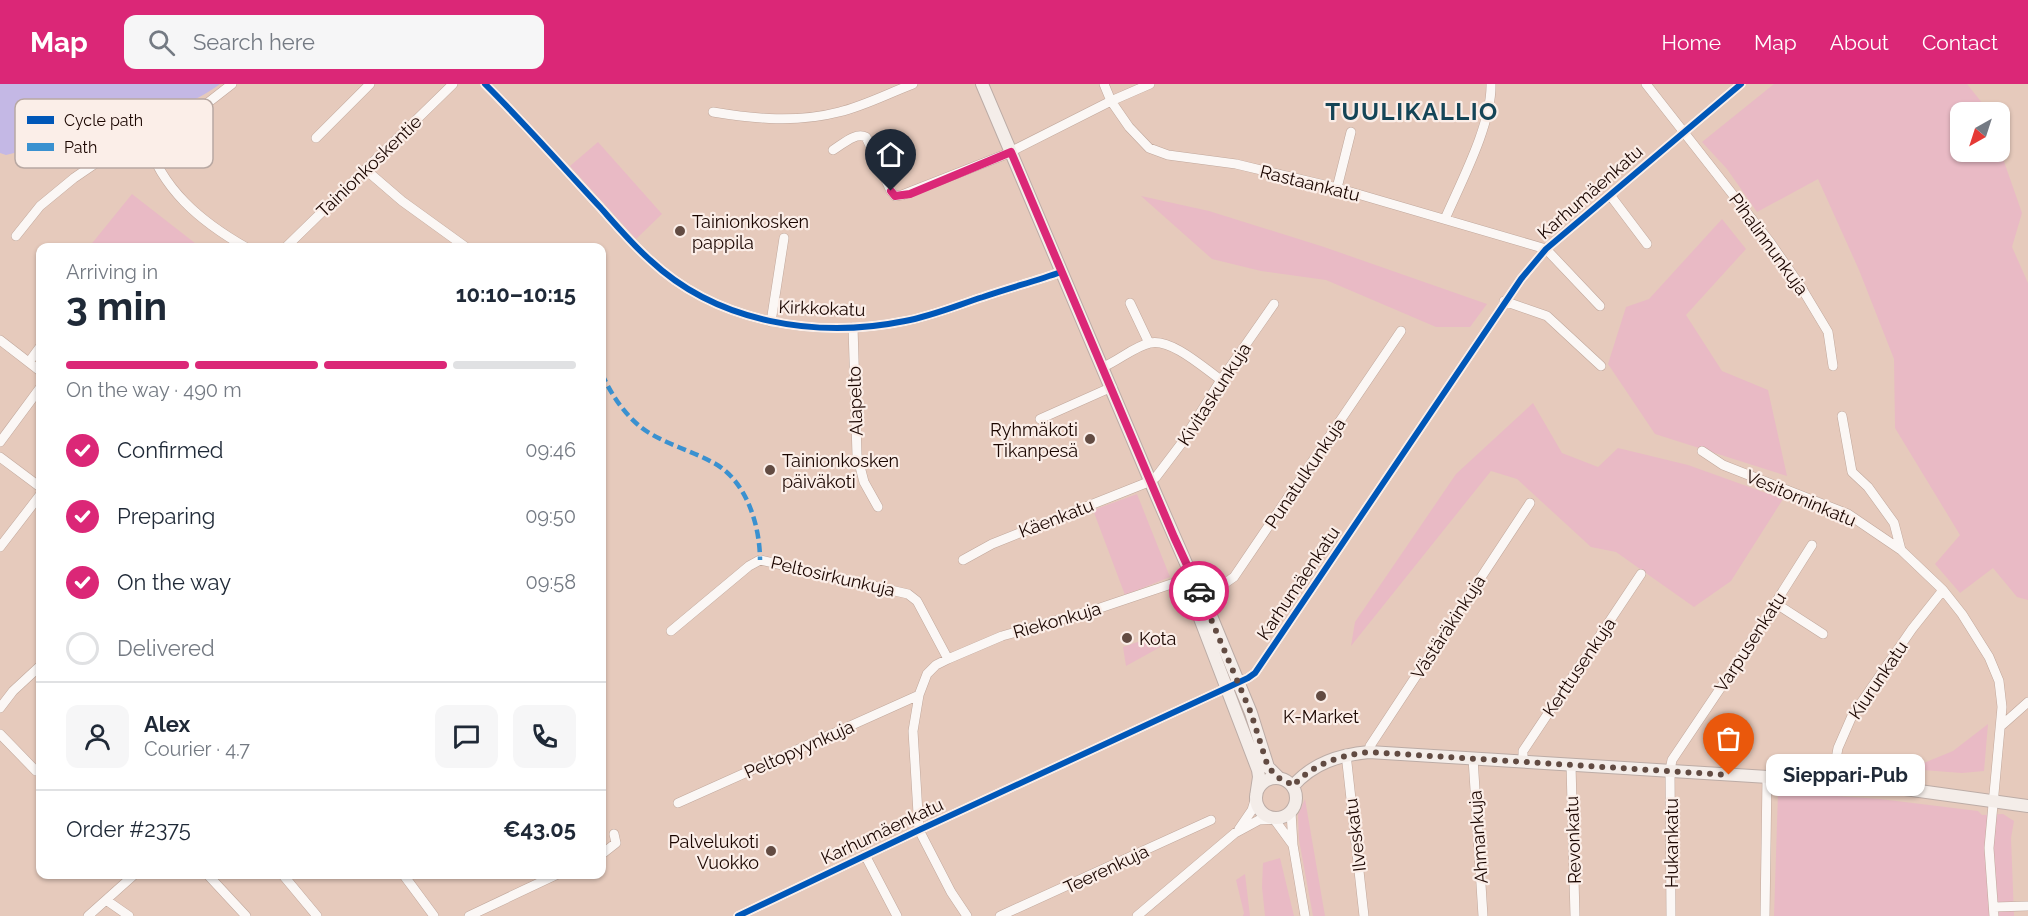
<!DOCTYPE html>
<meta charset="utf-8">
<style>
:root{--surface:#fff;--page:#f6f6f7;--text:#1f2937;--muted:#747a83;--line:#e0e1e3;--accent:#db2777}
body{margin:0;font-family:Raleway,sans-serif;background:var(--page);color:var(--text);height:100vh;display:flex;flex-direction:column;font-size:22px;white-space:nowrap}
*{box-sizing:border-box;margin:0}
p{font-size:20px;color:var(--muted)}
.icon{flex:none;width:33px;height:33px;fill:none;stroke:currentColor;stroke-width:2;stroke-linecap:round;stroke-linejoin:round}
.map{position:relative;flex:1;overflow:hidden}
.sheet{position:absolute;left:36px;top:159px;width:570px;height:636px;display:flex;flex-direction:column;background:var(--surface);border-radius:12px;box-shadow:0 2px 4px #0004}
.sheet>*{flex:none}
.needle{width:39px;rotate:219deg}
.buttons{position:absolute;left:1950px;top:18px;display:grid;gap:12px}
.buttons a{display:grid;place-items:center;width:60px;height:60px;border-radius:12px;background:var(--surface);box-shadow:0 2px 4px #0004;font-size:30px}
.pin{position:absolute;display:grid;place-items:center;width:51px;height:51px;color:#fff;margin:-62px -26px;border-radius:50% 50% 50% 0;rotate:-45deg;box-shadow:0 0 6px #0007}
.pin .icon{rotate:45deg}
.courier{position:absolute;display:grid;place-items:center;width:60px;height:60px;margin:-30px;border:4px solid #db2777;border-radius:50%;background:#fff;color:#222;box-shadow:0 2px 8px #0007}
.bubble{position:absolute;height:42px;border-radius:12px;background:var(--surface);box-shadow:0 2px 4px #0004;font-size:20px;font-weight:700;line-height:42px;text-align:center}
.head em{font-style:normal;font-weight:700}
.head div{display:flex;flex-direction:column-reverse}
.head{display:flex;align-items:center;justify-content:space-between;height:102px;padding:0 30px}
h1{font-size:39px;font-weight:700;line-height:45px}
.bar{display:grid;grid-template-columns:repeat(4,1fr);gap:9px 6px;align-content:center;height:72px;padding:0 30px}
.bar i{height:8px;border-radius:4px;background:var(--line)}
.bar .selected{background:var(--accent)}
.bar p{grid-column:span 4}
.line{display:flex;align-items:center;gap:15px;padding:0 30px;border-top:2px solid var(--line)}
.line div{flex:1}
.round{display:grid;place-items:center;flex:none;width:63px;height:63px;border-radius:12px;background:var(--page)}
ol{padding:0 30px;list-style:none}
li{display:flex;align-items:center;gap:18px;height:66px}
li p{margin-inline-start:auto}
li .icon{padding:6px;border-radius:50%;background:var(--accent);color:#fff;stroke-width:4}
li:last-child{color:var(--muted)}
li i{width:33px;height:33px;border:3px solid var(--line);border-radius:50%}
header{display:flex;align-items:center;gap:36px;box-sizing:border-box;height:84px;padding:0 30px;background:var(--accent);color:#fff}
header strong{font-size:28px}
nav{display:flex;gap:33px;margin-inline-start:auto;font-size:21px}
.search{width:420px;height:54px;background:var(--page);display:flex;align-items:center;gap:15px;box-sizing:border-box;padding:0 21px;border-radius:12px;color:var(--muted);font-size:22px}
.map>svg:first-child{display:block}
.green{fill:#e9bac5}
.water{fill:#c4b8e5}
.lines{fill:none;stroke-linecap:round;stroke-linejoin:round}
.minor-casing{stroke:#c0a79b;stroke-width:10}
.major-casing{stroke:#bcaca6;stroke-width:14}
.minor{stroke:#fbf7f5;stroke-width:9}
.major{stroke:#f4ede9;stroke-width:12}
.quiet{stroke:#3a91d0;stroke-width:4.5;stroke-dasharray:9 4.5;stroke-linecap:butt}
.cycleway-casing{stroke:#fbeee8;stroke-width:10}
.cycleway{stroke:#0057b8;stroke-width:6}
.done{stroke:#624b42;stroke-width:6;stroke-dasharray:0 10.8}
.route{stroke:#db2777;stroke-width:8}
.poi-dot{fill:#624b42;stroke:#fbeee8;stroke-width:2}
.labels{text-anchor:middle;dominant-baseline:central;stroke-width:4.5;stroke-linejoin:round;paint-order:stroke}
.street-label{font-size:18px;fill:#1b0600;stroke:#fbeee8}
.poi-label{font-size:18px;fill:#1b0600;stroke:#fbeee8;text-anchor:start}
.district-label{font-size:24px;font-weight:bold;letter-spacing:1.5px;fill:#144557;stroke:#fbeee8}
.key{fill:#fbeee8;stroke:#b8a8a2;stroke-width:1.5}
.key-label{font-size:16px;fill:#1b0600}
</style>
<header>
<strong>Map</strong>
<div class="search"><svg class="icon" aria-label="search" viewBox="0 0 24 24"><circle cx="10" cy="10" r="6"/><path d="M15 15l6 6"/></svg>Search here</div>
<nav><a>Home</a><a>Map</a><a>About</a><a>Contact</a></nav>
</header>
<div class="map">
<svg width="2028" height="832" viewBox="0 0 2028 832">
<rect width="100%" height="100%" fill="#e6cabc"/>
<path class="green" d="M1774,0H1967L1983,20L1986,28H1960V68L2000,66L2022,129L2012,163L2028,199V516L2017,513L1993,484L1960,509L1935,480L1960,451L1895,344L1894,275L1859,186L1818,95L1757,128L1727,85L1702,58Z
M598,58L662,130L636,155L570,82Z
M132,110L200,163H89Z
M1141,112L1209,127L1324,163L1487,220L1470,243H1436L1326,196L1261,187L1212,175Z
M1722,135L1746,165L1686,231L1722,287L1768,306L1787,392L1655,350L1608,280L1626,223L1649,215Z
M1533,319L1562,369L1598,383L1618,364L1688,381L1783,415L1731,497L1694,523L1616,468L1591,463L1517,395L1491,387L1351,562L1355,538L1456,390Z
M1137,410L1170,493L1125,511L1093,426Z
M1161,550L1164,561L1126,582L1123,563Z
M1988,640L1984,687L1962,689L1909,685L1953,667Z
M1778,708L1880,715L1978,727L1982,731L2003,730L2014,737L2011,754L2014,832H1774Z
M1305,715L1325,832H1313L1299,756L1298,731Z
M1280,774L1294,832H1265L1262,803L1263,779Z
M1245,790L1250,832H1243L1244,829L1236,796Z"/>
<path class="water" d="M0,0H220C202,14 148,40 126,41C117,41 107,40 98,40L97,60L60,47L27,60L26,66L6,71L0,69Z"/>
<g class="lines">
<defs>
<path id="minor" d="M485,0C525,40 562,82 600,123C616,141 632,160 650,176C717,239 817,255 905,237C932,232 958,221 983,213C1009,204 1036,197 1061,188
M1104,0L1111,17L1129,43L1149,64L1168,71L1236,80L1337,104L1546,165L1600,222
M1646,0L1770,158L1801,203L1828,248L1833,282
M713,28C755,35 797,39 839,28C864,22 889,9 913,0
M146,53C161,105 201,138 247,164
M316,54L370,0
M833,66C843,60 855,48 866,53L891,107L895,112L902,111L1004,71L1111,17L1150,0
M366,86L402,117L467,164
M1337,104L1351,48
M1610,111L1647,160
M1445,135C1461,98 1492,40 1491,0
M16,152L40,122L74,94L112,68L146,53L205,21L232,0
M285,164L453,0
M1504,217L1547,232L1601,282
M1130,219L1149,259
M771,238L784,154
M853,243L857,371L864,398L878,423
M0,256L40,287
M29,278L40,263
M1103,283C1118,277 1135,262 1150,259C1171,254 1204,284 1221,296
M1842,332L1852,388L1868,403L1894,439L1901,466
M1040,335L1112,303
M0,358L40,304
M1702,367L1723,381L1848,430L1901,466L1943,506L1962,530L1989,573L1999,597L2002,623L1989,764L1994,832
M0,373L40,403
M0,463L40,411
M963,476L992,460L1151,397L1156,393L1181,360L1221,296L1274,220
M1196,509L1221,502L1234,493L1401,247
M1775,519L1823,550
M671,547L749,482L760,476L908,510L917,517L948,575
M0,624L13,607L40,582
M2001,642L2028,618
M0,650L36,687
M1369,668L1370,662L1530,419
M1346,670L1364,832
M1473,674L1483,832
M1523,678V667L1641,490
M1571,681L1575,832
M1832,697L1838,664L1852,632L1912,545L1943,506
M678,719L919,611
M1291,728L1293,761L1305,832
M1239,745L1252,726L1256,713
M602,770L616,759L614,750
M865,771L897,832
M207,790L246,832
M282,790L317,832
M403,790L434,832
M106,816L129,832
M1994,823L2028,822
M88,832L135,790
M469,832L558,790
M738,832L919,746L1248,594L1255,589L1521,195L1546,165L1741,0
M967,832L951,808L919,746L913,647L919,611L927,590L936,581L948,575L1002,552L1097,525L1192,493
M1000,832L1211,736
M1137,832L1235,749L1259,736L1274,735L1293,761
M1671,832L1670,686L1672,676L1738,578L1812,461
M1765,832L1767,693"/>
<path id="major" d="M982,0L1157,413L1192,493L1209,527L1251,629L1268,683L1279,694
M1192,500V511L1198,529L1258,686L1259,693L1256,713
M1256 714a20 20 0 1 1 40 0a20 20 0 1 1-40 0Z
M1293,702C1313,679 1339,671 1369,668L1832,697L1876,701L2028,722"/>
</defs>
<use href="#minor" class="minor-casing"/>
<use href="#major" class="major-casing"/>
<use href="#minor" class="minor"/>
<use href="#major" class="major"/>
<path class="quiet" d="M602,290C611,310 624,330 642,344C662,359 690,366 712,378C746,395 760,441 760,476"/>
<defs>
<path id="cycleway" d="M485,0C525,40 562,82 600,123C616,141 632,160 650,176C717,239 817,255 905,237C932,232 958,221 983,213C1009,204 1036,197 1061,188
M738,832L919,746L1248,594L1255,589L1521,195L1546,165L1741,0"/>
</defs>
<use href="#cycleway" class="cycleway-casing"/>
<use href="#cycleway" class="cycleway"/>
</g>
<g class="lines">
<path class="done" d="M1199,507L1251,629L1268,683L1279,694L1285,696L1293,702C1314,679 1339,672 1369,668L1729,691"/>
<path class="route" d="M891,107L895,112L910,110L1011,68L1174,453L1199,507"/>
</g>
<g class="poi-dot">
<circle cx="680" cy="147" r="6"/>
<circle cx="1090" cy="355" r="6"/>
<circle cx="770" cy="386" r="6"/>
<circle cx="1127" cy="554" r="6"/>
<circle cx="1321" cy="612" r="6"/>
<circle cx="771" cy="767" r="6"/>
</g>
<g class="labels">
<g class="street-label">
<text transform="translate(369 82) rotate(-44)">Tainionkoskentie</text>
<text transform="translate(1310 99) rotate(14)">Rastaankatu</text>
<text transform="translate(1590 108) rotate(-41)">Karhumäenkatu</text>
<text transform="translate(1769 160) rotate(54)">Pihalinnunkuja</text>
<text transform="translate(822 224) rotate(2)">Kirkkokatu</text>
<text transform="translate(1214 310) rotate(-57)">Kivitaskunkuja</text>
<text transform="translate(855 317) rotate(-92)">Alapelto</text>
<text transform="translate(1305 389) rotate(-56)">Punatulkunkuja</text>
<text transform="translate(1801 414) rotate(23)">Vesitorninkatu</text>
<text transform="translate(1056 434) rotate(-21)">Käenkatu</text>
<text transform="translate(833 492) rotate(13)">Peltosirkunkuja</text>
<text transform="translate(1298 499) rotate(-56)">Karhumäenkatu</text>
<text transform="translate(1057 536) rotate(-16)">Riekonkuja</text>
<text transform="translate(1448 543) rotate(-57)">Västäräkinkuja</text>
<text transform="translate(1750 558) rotate(-57)">Varpusenkatu</text>
<text transform="translate(1579 583) rotate(-56)">Kerttusenkuja</text>
<text transform="translate(1878 596) rotate(-56)">Kiurunkatu</text>
<text transform="translate(799 665) rotate(-24)">Peltopyynkuja</text>
<text transform="translate(882 747) rotate(-25)">Karhumäenkatu</text>
<text transform="translate(1355 751) rotate(-97)">Ilveskatu</text>
<text transform="translate(1478 753) rotate(-94)">Ahmankuja</text>
<text transform="translate(1573 756) rotate(-92)">Revonkatu</text>
<text transform="translate(1671 759) rotate(-90)">Hukankatu</text>
<text transform="translate(1106 785) rotate(-25)">Teerenkuja</text>
</g>
<g class="poi-label">
<text x="692" y="137">Tainionkosken<tspan x="692" dy="21">pappila</tspan></text>
<text x="1078" y="345" text-anchor="end">Ryhmäkoti<tspan x="1078" dy="21">Tikanpesä</tspan></text>
<text x="782" y="376">Tainionkosken<tspan x="782" dy="21">päiväkoti</tspan></text>
<text x="1139" y="554">Kota</text>
<text x="1321" y="632" text-anchor="middle">K-Market</text>
<text x="759" y="757" text-anchor="end">Palvelukoti<tspan x="759" dy="21">Vuokko</tspan></text>
</g>
<g class="district-label">
<text x="1412" y="27">TUULIKALLIO</text>
</g>
</g>
<rect x="15" y="15" width="198" height="69" rx="9" class="key"/>
<rect x="27" y="32" width="27" height="8" fill="#0057b8"/>
<rect x="27" y="59" width="27" height="8" fill="#3a91d0"/>
<g class="key-label">
<text x="64" y="42">Cycle path</text>
<text x="64" y="69">Path</text>
</g>
</svg>
<div class="buttons">
<a><svg class="needle" viewBox="-14 -14 28 28"><path d="M0-13l5 13h-10z" fill="#e53935"/><path d="M0 13l5-13h-10z" fill="#747a83"/></svg></a>
</div>
<div class="pin" style="left:1729px;top:691px;background:#ea580c"><svg class="icon" aria-label="bag" viewBox="0 0 24 24"><path d="M5 8h14l-1 12H6zM9 8a3 3 0 0 1 6 0"/></svg></div>
<div class="pin" style="left:891px;top:107px;background:#1f2937"><svg class="icon" aria-label="home" viewBox="0 0 24 24"><path d="M3 11l9-7 9 7M6 9v11h12V9"/></svg></div>
<div class="courier" style="left:1199px;top:507px"><svg class="icon" aria-label="car" viewBox="0 0 24 24"><path d="M5 17H2v-5l4-1 3-4h7l3 4 3 1v5h-3M9 17h6M6 11h13"/><circle cx="7" cy="17" r="2"/><circle cx="17" cy="17" r="2"/></svg></div>
<div class="bubble" style="left:1766px;top:670px;width:159px">Sieppari-Pub</div>
<section class="sheet">
<div class="head"><div><h1>3 min</h1><p>Arriving in</p></div><em>10:10–10:15</em></div>
<div class="bar"><i class="selected"></i><i class="selected"></i><i class="selected"></i><i></i><p>On the way · 490 m</p></div>
<ol>
<li><svg class="icon" aria-label="check" viewBox="0 0 24 24"><path d="M5 12l5 5 9-10"/></svg>Confirmed<p>09:46</p></li>
<li><svg class="icon" aria-label="check" viewBox="0 0 24 24"><path d="M5 12l5 5 9-10"/></svg>Preparing<p>09:50</p></li>
<li><svg class="icon" aria-label="check" viewBox="0 0 24 24"><path d="M5 12l5 5 9-10"/></svg>On the way<p>09:58</p></li>
<li><i></i>Delivered</li>
</ol>
<div class="line" style="height:108px"><a class="round"><svg class="icon" aria-label="person" viewBox="0 0 24 24"><circle cx="12" cy="8" r="4"/><path d="M4 21q1-7 8-7t8 7"/></svg></a><div><b>Alex</b><p>Courier · 4.7</p></div><a class="round"><svg class="icon" aria-label="chat" viewBox="0 0 24 24"><path d="M4 5h16v11H9l-5 4z"/></svg></a><a class="round"><svg class="icon" aria-label="phone" viewBox="0 0 24 24"><path d="M5 4h4l2 5-3 2q2 4 5 5l2-3 5 2v4C11 20 4 13 5 4z"/></svg></a></div>
<div class="line" style="height:78px"><div>Order #2375</div><b>€43.05</b></div>
</section>
</div>
